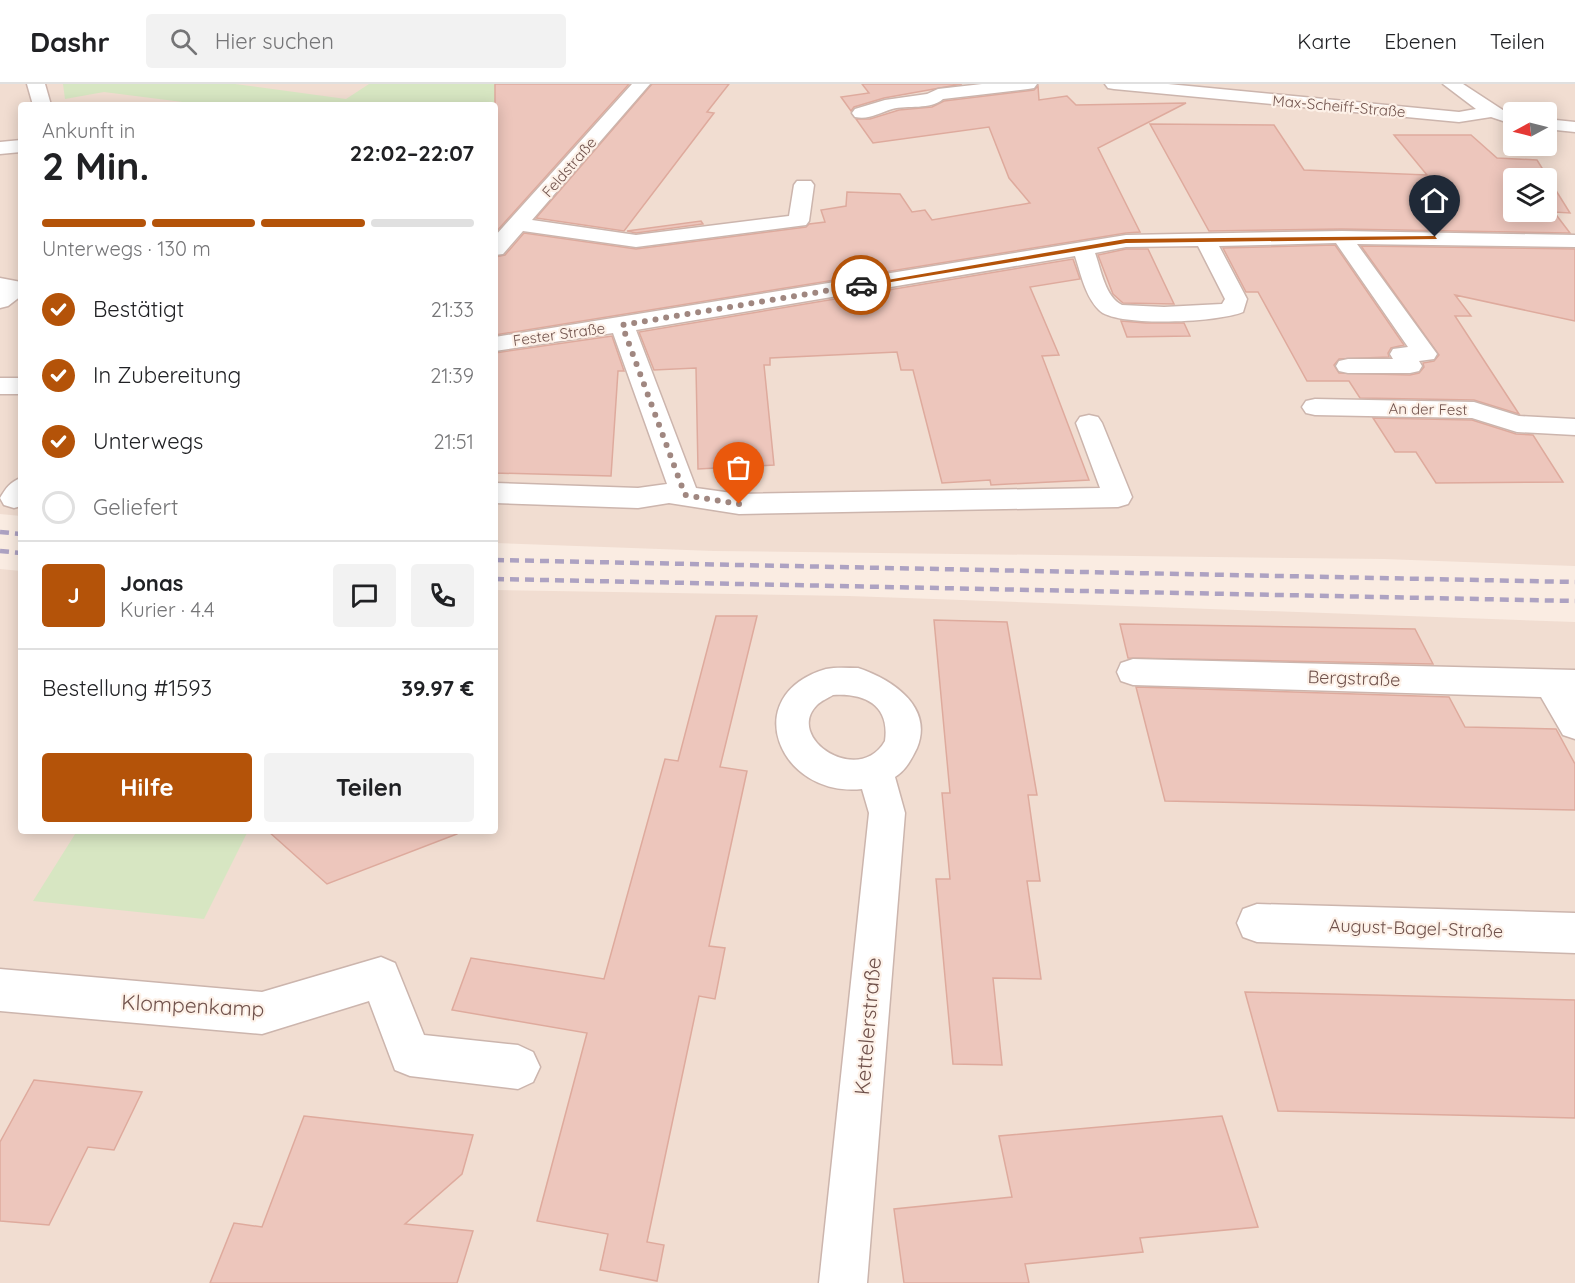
<!DOCTYPE html>
<html lang="de">
<meta charset="utf-8">
<style>
:root{--surface:#fff;--page:#f2f2f2;--text:#202124;--muted:#757577;--line:#e0e0e0;--accent:#b45309}
body{margin:0;font-family:Quicksand,sans-serif;background:var(--page);color:var(--text);height:100vh;display:flex;flex-direction:column;font-size:22px;white-space:nowrap}
*{box-sizing:border-box;margin:0}
p{font-size:20px;color:var(--muted)}
.icon{flex:none;width:33px;height:33px;fill:none;stroke:currentColor;stroke-width:2;stroke-linecap:round;stroke-linejoin:round}
.map{position:relative;flex:1;overflow:hidden}
.sheet{position:absolute;left:18px;top:18px;width:480px;height:732px;display:flex;flex-direction:column;background:var(--surface);border-radius:6px;box-shadow:0 3px 15px #0003}
.sheet>*{flex:none}
.needle{width:39px;rotate:263deg}
.controls{position:absolute;left:1503px;top:18px;display:grid;gap:12px}
.controls a{display:grid;place-items:center;width:54px;height:54px;border-radius:6px;background:var(--surface);box-shadow:0 3px 15px #0003;font-size:30px}
.pin{position:absolute;display:grid;place-items:center;width:51px;height:51px;color:#fff;margin:-62px -26px;border-radius:50% 50% 50% 0;rotate:-45deg;box-shadow:0 0 6px #0007}
.pin .icon{rotate:45deg}
.courier{position:absolute;display:grid;place-items:center;width:60px;height:60px;margin:-30px;border:4px solid #b45309;border-radius:50%;background:#fff;color:#222;box-shadow:0 2px 8px #0007}
.headline em{font-style:normal;font-weight:700}
.headline div{display:flex;flex-direction:column-reverse}
.headline{display:flex;align-items:center;justify-content:space-between;height:102px;padding:0 24px}
h1{font-size:39px;font-weight:700;line-height:45px}
.bar{display:grid;grid-template-columns:repeat(4,1fr);gap:9px 6px;align-content:center;height:72px;padding:0 24px}
.bar i{height:8px;border-radius:4px;background:var(--line)}
.bar .on{background:var(--accent)}
.bar p{grid-column:span 4}
.line{display:flex;align-items:center;gap:15px;padding:0 24px;border-top:2px solid var(--line)}
.line div{flex:1}
.round{display:grid;place-items:center;flex:none;width:63px;height:63px;border-radius:6px;background:var(--page)}
ol{padding:0 24px;list-style:none}
li{display:flex;align-items:center;gap:18px;height:66px}
li p{margin-inline-start:auto}
li .icon{padding:6px;border-radius:50%;background:var(--accent);color:#fff;stroke-width:4}
li:last-child{color:var(--muted)}
li i{width:33px;height:33px;border:3px solid var(--line);border-radius:50%}
.primary-button{display:flex;gap:12px;margin-top:auto;padding:12px 24px}
.primary-button a{flex:1;height:69px;border-radius:6px;background:var(--accent);color:#fff;font-size:24px;font-weight:700;line-height:69px;text-align:center}
.primary-button a+a{background:var(--page);color:var(--text)}
header{display:flex;align-items:center;gap:36px;box-sizing:border-box;height:84px;padding:0 30px;background:var(--surface);border-bottom:2px solid var(--line)}
header strong{font-size:28px}
nav{display:flex;gap:33px;margin-inline-start:auto;font-size:21px}
.search{width:420px;height:54px;background:var(--page);display:flex;align-items:center;gap:15px;box-sizing:border-box;padding:0 21px;border-radius:6px;color:var(--muted);font-size:22px}
.map>svg:first-child{display:block}
.residential{fill:#f1ddd1;fill-rule:evenodd}
.green{fill:#d7e6c2}
.building{fill:#edc6bc;stroke:#deaa9d;stroke-width:1.5;fill-rule:evenodd}
.lines{fill:none;stroke-linecap:round;stroke-linejoin:round}
.minor-casing{stroke:#ccb5ad;stroke-width:3}
.minor{fill:#fff;fill-rule:evenodd}
.rail{stroke:#ada2c2;stroke-width:4.5;stroke-dasharray:9 6;stroke-linecap:butt}
.route{fill:#b45309}
.done{stroke:#a08780;stroke-width:6;stroke-dasharray:0 10.8}
.labels{text-anchor:middle;dominant-baseline:central;stroke-width:4.5;stroke-linejoin:round;paint-order:stroke}
.far-street-label{font-size:15px;fill:#6f514b;stroke:#fdf1e8}
.street-label{font-size:18px;fill:#6f514b;stroke:#fdf1e8}
.near-street-label{font-size:21px;fill:#6f514b;stroke:#fdf1e8}
</style>
<header>
<strong>Dashr</strong>
<div class="search"><svg class="icon" aria-label="search" viewBox="0 0 24 24"><circle cx="10" cy="10" r="6"/><path d="M15 15l6 6"/></svg>Hier suchen</div>
<nav><a>Karte</a><a>Ebenen</a><a>Teilen</a></nav>
</header>
<div class="map">
<svg width="1575" height="1199" viewBox="0 0 1575 1199">
<rect width="100%" height="100%" fill="#faece2"/>
<path class="residential" d="M0,0H1575V482L1384,475L714,467L495,459V21H21V432L0,430ZM1514,28H1546V62H1514ZM1514,94H1546V128H1514Z
M0,485L21,487V747H495V506L849,512L1575,538V1199H0Z"/>
<path class="green" d="M63,0H235L346,15L369,0H618L495,21H206L104,8L65,15Z
M77,747H248L204,835L33,817Z"/>
<path class="building" d="M495,0H629L495,149Z
M652,0H729L707,28L714,29L624,147L536,134Z
M862,0H962L884,14L854,23L851,27L841,13L869,9Z
M1038,2L1039,16L1067,12L1076,21L1186,19L1098,64L1140,148L1126,149L495,251V173L505,171L524,149L636,165L806,143L809,140L825,138L821,126L846,122L847,108L900,110L912,128L925,126L932,136L1030,119L1009,94L989,43L873,59L856,35H870L899,26L932,23L944,17L1034,6Z
M1150,40L1274,41L1304,86L1427,91L1394,51H1471L1497,74L1537,76L1570,129L1554,128L1570,149L1342,145L1209,147ZM1514,94H1546V128H1514Z
M701,137L703,140L636,149L627,147Z
M1335,161L1404,261L1391,264L1388,269L1389,273L1339,275L1334,281L1339,289L1410,291L1419,289L1424,283L1423,279L1434,277L1439,271L1361,162L1575,165V237L1455,211L1471,232H1455L1519,330L1474,316L1360,314L1349,297H1307L1258,208H1246L1223,164Z
M1126,165H1148L1174,220L1123,219L1113,210L1098,171Z
M1073,175L1080,195L1030,203L1059,271L1042,272L1089,396L991,401L990,396L942,399L913,286H901L897,268L770,274V281H764L774,381L698,385L696,284L654,286L639,248Z
M1121,237L1146,239H1184L1190,252L1127,253Z
M612,252L624,287H618L611,392L495,389V269Z
M1373,334L1472,336L1516,350L1533,351L1563,398L1436,399L1416,368H1395Z
M716,532H757L720,683L747,687L709,862L725,864L715,915L699,912L647,1158L664,1161L657,1197L600,1186L608,1150L537,1137L587,949L452,926L471,874L604,895L665,675L678,677Z
M934,536L1007,538L1037,711H1028L1040,797H1027L1041,895L993,894L1002,981L953,980L936,795H950L942,709H950Z
M1120,540L1415,545L1433,580L1128,574Z
M1136,603L1449,613L1465,643L1556,645L1575,680V726L1165,717Z
M268,747H457V750L327,800Z
M1245,908L1575,916V1034L1278,1027Z
M34,996L142,1008L114,1066L88,1063L49,1141L0,1137V1058Z
M304,1032L473,1051L462,1090L405,1140L473,1147L457,1199H210L234,1139L262,1143Z
M1222,1032L1258,1143L1140,1154L1143,1168L1025,1180L1029,1199H904L894,1125L1012,1113L999,1052Z"/>
<g class="lines">
<defs>
<path id="minor" d="M27,0H45L51,21H33Z
M632,0H650L532,136L636,151L789,132L794,101L797,97H811L814,101L809,137L806,141L636,163L523,147L503,170L495,171V152Z
M982,0H1037L1034,4L1028,5L943,15C930,26 908,21 892,25C879,29 869,36 855,33L852,29L855,25L885,16L927,10L938,5Z
M1105,0H1168L1459,28L1476,25L1443,0H1463L1512,32L1509,36L1503,37L1491,33L1459,38L1114,5L1108,4Z
M1546,35L1575,38V48L1546,45Z
M21,56V68L0,70V58Z
M1342,147L1575,151V163L1357,160L1437,270L1434,275L1419,277L1422,282L1419,287L1410,289H1348L1339,287L1336,282L1339,277L1348,275H1393L1390,270L1393,265L1408,263L1336,159L1219,162L1247,215L1243,228C1221,238 1116,244 1099,226C1085,212 1081,190 1075,172L636,246L696,404L739,410L1100,404L1076,339L1080,333L1089,331L1098,333L1102,339L1132,413L1128,420L1118,423L739,430L669,419L638,424L495,419V399L638,404L667,400L613,249L495,267V253L1126,151ZM1198,162L1225,215L1222,220L1164,223L1122,221C1105,213 1101,185 1095,169L1126,163Z
M0,194L21,198V212L8,222L0,224Z
M0,294H21V310H0Z
M1315,315L1474,318L1519,332L1575,335V351L1517,348L1472,334L1315,331L1306,329L1302,323L1306,317Z
M21,394V422L14,424L4,421L0,414C6,404 10,398 21,394Z
M1133,575L1575,586V655L1563,651L1541,613L1133,601L1121,597L1117,588L1121,579Z
M858,584C891,595 934,622 917,664C911,676 906,686 895,693L905,729L867,1199H819L869,729L862,705C779,714 737,611 826,585C836,583 847,584 858,584ZM833,611C865,609 890,621 885,657C859,703 784,654 817,621C821,617 828,614 833,611Z
M1257,820L1575,829V869L1257,858L1243,853L1237,839L1243,825Z
M381,873L395,879L424,951L518,961L533,968L540,983L533,998L518,1005L410,992L395,986L369,917L262,950L0,927V885L262,908Z"/>
</defs>
<use href="#minor" class="minor-casing"/>
<use href="#minor" class="minor"/>
<path class="rail" d="M0,448L21,450
M0,467L21,469
M495,476L1575,498
M495,495L1575,517"/>
</g>
<path class="route" d="M1435,152L1437,155L1126,159L861,203L858,201L1126,155Z"/>
<g class="lines">
<path class="done" d="M739,420L685,411L622,241L861,201"/>
</g>
<g class="labels">
<g class="far-street-label">
<text transform="translate(1339 22) rotate(5)">Max-Scheiff-Straße</text>
<text transform="translate(569 83) rotate(-49)">Feldstraße</text>
<text transform="translate(559 250) rotate(-8)">Fester Straße</text>
<text transform="translate(1428 325) rotate(1)">An der Fest</text>
</g>
<g class="street-label">
<text transform="translate(1354 594) rotate(2)">Bergstraße</text>
<text transform="translate(1416 844) rotate(2)">August-Bagel-Straße</text>
</g>
<g class="near-street-label">
<text transform="translate(193 921) rotate(3)">Klompenkamp</text>
<text transform="translate(867 942) rotate(-85)">Kettelerstraße</text>
</g>
</g>
</svg>
<div class="controls">
<a><svg class="needle" viewBox="-14 -14 28 28"><path d="M0-13l5 13h-10z" fill="#e53935"/><path d="M0 13l5-13h-10z" fill="#757577"/></svg></a>
<a><svg class="icon" aria-label="layers" viewBox="0 0 24 24"><path d="M12 4l9 5-9 5-9-5zM3 14l9 5 9-5"/></svg></a>
</div>
<div class="pin" style="left:739px;top:420px;background:#ea580c"><svg class="icon" aria-label="bag" viewBox="0 0 24 24"><path d="M5 8h14l-1 12H6zM9 8a3 3 0 0 1 6 0"/></svg></div>
<div class="pin" style="left:1435px;top:153px;background:#1f2937"><svg class="icon" aria-label="home" viewBox="0 0 24 24"><path d="M3 11l9-7 9 7M6 9v11h12V9"/></svg></div>
<div class="courier" style="left:861px;top:201px"><svg class="icon" aria-label="car" viewBox="0 0 24 24"><path d="M5 17H2v-5l4-1 3-4h7l3 4 3 1v5h-3M9 17h6M6 11h13"/><circle cx="7" cy="17" r="2"/><circle cx="17" cy="17" r="2"/></svg></div>
<section class="sheet">
<div class="headline"><div><h1>2 Min.</h1><p>Ankunft in</p></div><em>22:02–22:07</em></div>
<div class="bar"><i class="on"></i><i class="on"></i><i class="on"></i><i></i><p>Unterwegs · 130 m</p></div>
<ol>
<li><svg class="icon" aria-label="check" viewBox="0 0 24 24"><path d="M5 12l5 5 9-10"/></svg>Bestätigt<p>21:33</p></li>
<li><svg class="icon" aria-label="check" viewBox="0 0 24 24"><path d="M5 12l5 5 9-10"/></svg>In Zubereitung<p>21:39</p></li>
<li><svg class="icon" aria-label="check" viewBox="0 0 24 24"><path d="M5 12l5 5 9-10"/></svg>Unterwegs<p>21:51</p></li>
<li><i></i>Geliefert</li>
</ol>
<div class="line" style="height:108px"><b class="round" style="background:var(--accent);color:#fff">J</b><div><b>Jonas</b><p>Kurier · 4.4</p></div><a class="round"><svg class="icon" aria-label="chat" viewBox="0 0 24 24"><path d="M4 5h16v11H9l-5 4z"/></svg></a><a class="round"><svg class="icon" aria-label="phone" viewBox="0 0 24 24"><path d="M5 4h4l2 5-3 2q2 4 5 5l2-3 5 2v4C11 20 4 13 5 4z"/></svg></a></div>
<div class="line" style="height:78px"><div>Bestellung #1593</div><b>39.97 €</b></div>
<div class="primary-button"><a>Hilfe</a><a>Teilen</a></div>
</section>
</div>
